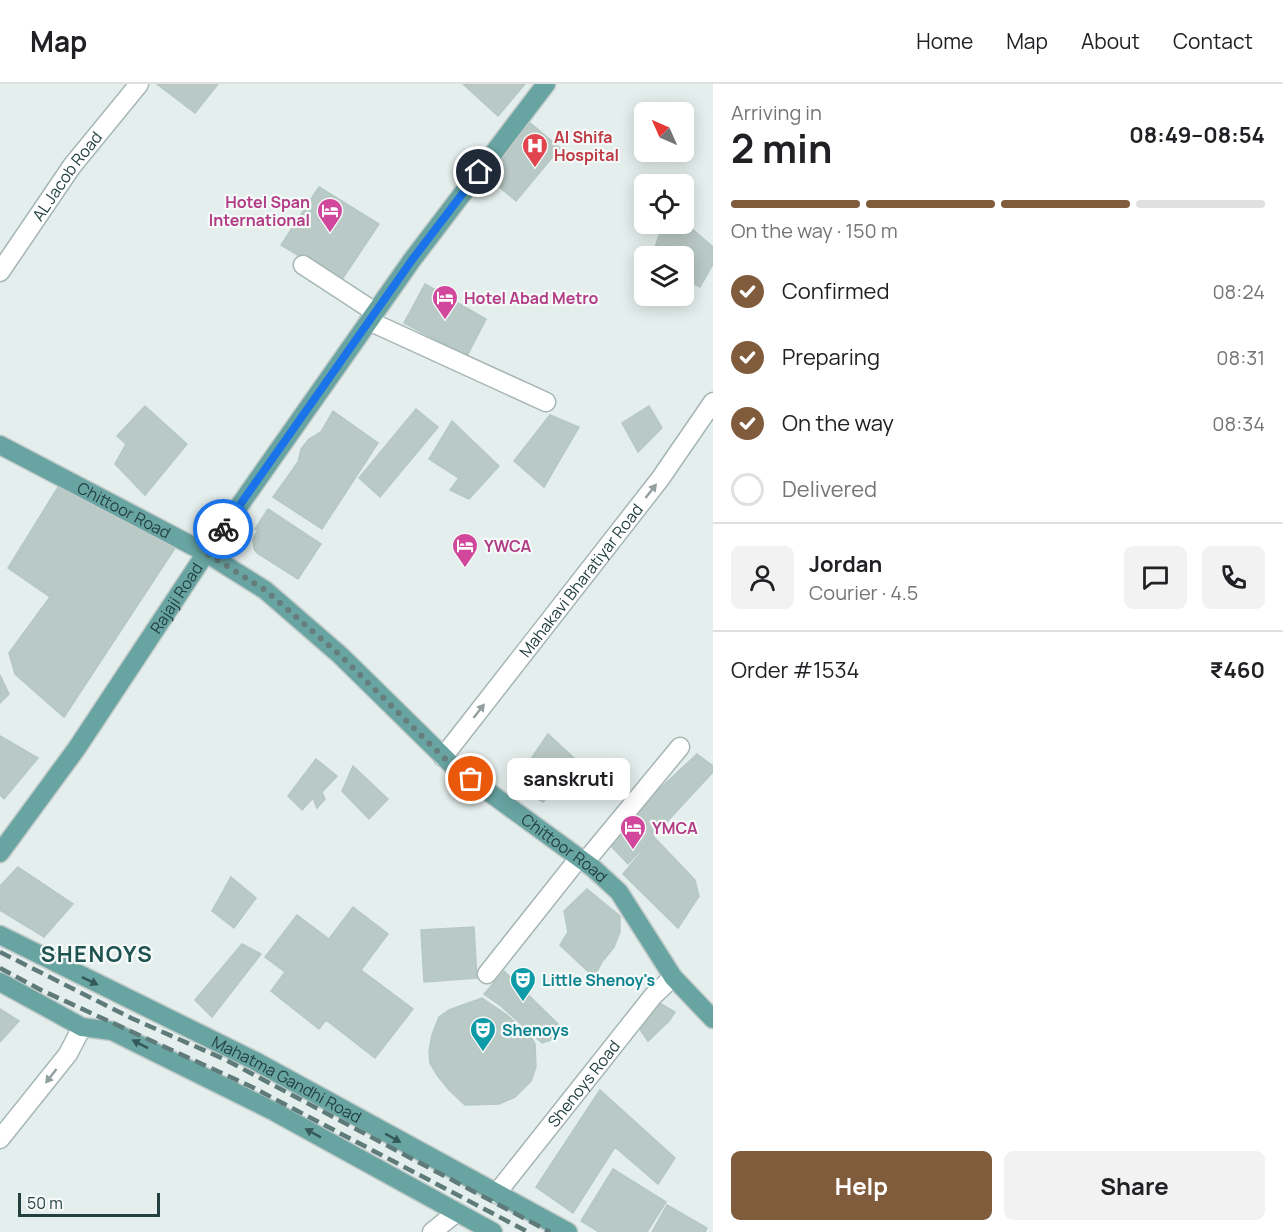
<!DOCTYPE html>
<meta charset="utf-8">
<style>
:root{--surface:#fff;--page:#f2f2f2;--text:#202124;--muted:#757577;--line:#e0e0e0;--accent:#805c3d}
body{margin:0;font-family:Manrope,sans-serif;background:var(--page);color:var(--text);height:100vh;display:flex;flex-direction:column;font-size:22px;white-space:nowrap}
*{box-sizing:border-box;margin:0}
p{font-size:20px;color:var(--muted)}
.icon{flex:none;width:33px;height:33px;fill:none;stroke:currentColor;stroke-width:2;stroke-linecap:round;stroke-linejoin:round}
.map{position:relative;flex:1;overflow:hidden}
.sheet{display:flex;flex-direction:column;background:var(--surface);width:570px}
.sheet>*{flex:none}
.needle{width:39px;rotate:315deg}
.fabs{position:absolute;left:634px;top:18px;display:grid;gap:12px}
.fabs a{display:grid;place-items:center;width:60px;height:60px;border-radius:9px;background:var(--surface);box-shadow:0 3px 15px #0003;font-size:30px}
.scale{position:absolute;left:18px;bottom:15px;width:142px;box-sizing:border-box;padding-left:6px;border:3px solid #23403f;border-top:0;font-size:16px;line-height:21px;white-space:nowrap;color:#23403f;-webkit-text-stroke:4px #f5faf9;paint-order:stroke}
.pin{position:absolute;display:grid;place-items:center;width:51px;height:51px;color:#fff;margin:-26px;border:3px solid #fff;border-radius:50%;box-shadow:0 2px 6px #0007}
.courier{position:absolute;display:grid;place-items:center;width:60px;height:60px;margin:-30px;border:4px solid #1a73e8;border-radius:50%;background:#fff;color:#222;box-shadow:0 2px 8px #0007}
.bubble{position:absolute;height:42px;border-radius:9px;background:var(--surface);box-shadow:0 3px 15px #0003;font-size:20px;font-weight:700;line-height:42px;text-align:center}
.headline em{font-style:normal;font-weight:700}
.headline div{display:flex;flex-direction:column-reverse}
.headline{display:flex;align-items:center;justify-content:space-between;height:102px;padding:0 18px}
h1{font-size:39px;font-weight:700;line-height:45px}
.bar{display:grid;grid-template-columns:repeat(4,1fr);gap:9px 6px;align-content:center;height:72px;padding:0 18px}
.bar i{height:8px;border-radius:4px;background:var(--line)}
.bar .active{background:var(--accent)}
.bar p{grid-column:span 4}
.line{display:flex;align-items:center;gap:15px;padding:0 18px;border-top:2px solid var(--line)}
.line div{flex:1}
.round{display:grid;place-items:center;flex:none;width:63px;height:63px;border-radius:9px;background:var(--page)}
ol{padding:0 18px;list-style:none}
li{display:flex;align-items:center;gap:18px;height:66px}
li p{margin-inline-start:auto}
li .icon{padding:6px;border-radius:50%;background:var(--accent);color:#fff;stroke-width:4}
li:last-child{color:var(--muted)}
li i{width:33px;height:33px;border:3px solid var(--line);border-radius:50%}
.primary-button{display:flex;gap:12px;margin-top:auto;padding:12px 18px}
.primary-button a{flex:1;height:69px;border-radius:9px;background:var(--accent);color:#fff;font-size:24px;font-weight:700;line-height:69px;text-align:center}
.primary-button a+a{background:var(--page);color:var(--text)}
header{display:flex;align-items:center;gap:36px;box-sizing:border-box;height:84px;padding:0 30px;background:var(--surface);border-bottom:2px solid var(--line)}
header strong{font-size:28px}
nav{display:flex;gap:33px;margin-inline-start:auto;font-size:21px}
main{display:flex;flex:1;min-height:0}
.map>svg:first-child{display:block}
.building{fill:#b9c9c5;stroke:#b6c8c4;stroke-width:1.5}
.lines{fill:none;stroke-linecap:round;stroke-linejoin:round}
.minor-casing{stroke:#a6b6b5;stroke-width:21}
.major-casing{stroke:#c1cac9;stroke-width:21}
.minor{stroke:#fff;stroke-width:18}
.major{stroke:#68a4a2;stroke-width:18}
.rail{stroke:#5e7b7a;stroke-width:4.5;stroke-dasharray:12 6;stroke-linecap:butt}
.oneway{fill:#91a09f}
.oneway2{fill:#345958}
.done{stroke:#677d7c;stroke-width:6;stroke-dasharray:0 10.8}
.route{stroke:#1a73e8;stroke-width:8}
.labels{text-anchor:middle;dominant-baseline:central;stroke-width:4.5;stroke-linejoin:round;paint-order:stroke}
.health-label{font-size:16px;font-weight:bold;fill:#be3a42;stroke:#f5faf9;text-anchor:start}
.street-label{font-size:16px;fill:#23403f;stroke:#f5faf9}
.hotel-label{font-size:16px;font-weight:bold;fill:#b23c85;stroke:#f5faf9;text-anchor:start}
.culture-label{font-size:16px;font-weight:bold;fill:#0d838f;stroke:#f5faf9;text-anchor:start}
.district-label{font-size:22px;font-weight:bold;letter-spacing:1.5px;fill:#1e5352;stroke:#f5faf9}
</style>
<header>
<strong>Map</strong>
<nav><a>Home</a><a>Map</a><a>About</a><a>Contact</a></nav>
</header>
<main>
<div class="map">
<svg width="713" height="1148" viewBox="0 0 713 1148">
<rect width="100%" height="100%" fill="#e4eeec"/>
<path class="building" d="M157,0H218L195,29Z
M463,0H525L498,32Z
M528,37L560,64L516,117L484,90Z
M319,103L379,140L341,197L281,161Z
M684,138L713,163V180L700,203L684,195V172H652L663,140Z
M425,200L486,235L467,272L404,239Z
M145,322L187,360L145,411L115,380L126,360L117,352Z
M649,322L662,344L638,368L622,339Z
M416,325L438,343L380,413L359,394Z
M333,327L378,359L322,445L273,413L298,378L301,365L309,355L321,348Z
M550,331L579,343L544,403L514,377Z
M452,337L499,382L469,415L450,406L459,394L429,375Z
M60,400L177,461L64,633L15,590L9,569L50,513L8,484Z
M268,425L321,460L298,495L257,469L254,465L253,455L258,446L255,445Z
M0,591L9,610L0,619Z
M548,650L575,675L571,690L543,718L528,710L515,698Z
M0,652L38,674L4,715L0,711Z
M697,670L713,682V688L628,780L612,763L653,711Z
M316,675L337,692L322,708L325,715L317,724L313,714L302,726L288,712Z
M353,682L388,715L369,735L342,707Z
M654,753L695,796L699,812L678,844L623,790Z
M18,783L73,820L44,853L0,826V802Z
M231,793L256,814L234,844L212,827Z
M587,805L620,832V848L614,863L602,878L594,893L560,861L568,848L564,827Z
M353,823L388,850L361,886L413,925L375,974L326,936L319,945L271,907L285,888L265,873L297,831L329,855Z
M474,843L477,894L424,898L421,846Z
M242,860L261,870L212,933L195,916Z
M504,887L558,940L561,944L559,950L554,955L542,959L501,922L484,910Z
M482,914L507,931L531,953L535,960L536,983L531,997L515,1013L499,1020L465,1021L449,1006L437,991L430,979L429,967L432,951L439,933L449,926Z
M661,920L675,928L669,937L648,957L639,944Z
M0,925L19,937L0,958Z
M600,1006L675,1074L658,1100L615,1063L573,1129L536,1103Z
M613,1085L666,1118L647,1148H599L581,1137Z
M667,1121L707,1144L705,1148H652Z"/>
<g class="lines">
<defs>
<g id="minor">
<path d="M303,181L375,228"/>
<path id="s1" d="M0,188L72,82L139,0"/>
<path d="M369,237L546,318"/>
<path id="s2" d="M443,673L660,395L713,318"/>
<path d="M585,778L680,663"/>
<path d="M487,890L579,774"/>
<path d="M0,1055L68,970L82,943"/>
<path id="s3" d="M496,1110L653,912L673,893"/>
<path d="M432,1148L457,1128"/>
</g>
<g id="major">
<path id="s4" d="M0,361L206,469L265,506L340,571L453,682L593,784L619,808L673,893L713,935"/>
<path id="s5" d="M0,769L77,664L206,469L412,176L546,0"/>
<path id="s6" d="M0,851L255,977L568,1148"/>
<path d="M0,898L82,943L112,947L275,1028L493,1148"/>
</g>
</defs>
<use href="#minor" class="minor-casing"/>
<use href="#major" class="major-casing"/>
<use href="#minor" class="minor"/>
<use href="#major" class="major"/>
<path class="rail" d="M0,868L131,934L226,976L550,1148
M0,884L41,906L252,1003L528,1148"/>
</g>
<defs><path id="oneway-solid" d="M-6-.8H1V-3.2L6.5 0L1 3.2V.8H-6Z" transform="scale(1.5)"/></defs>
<g class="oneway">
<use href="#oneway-solid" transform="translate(651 407) rotate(-52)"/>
<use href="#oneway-solid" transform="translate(479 627) rotate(-52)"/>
<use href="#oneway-solid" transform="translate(51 992) rotate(128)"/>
</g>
<g class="oneway2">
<use href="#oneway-solid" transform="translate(90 897) rotate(26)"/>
<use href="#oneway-solid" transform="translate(140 960) rotate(-153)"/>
<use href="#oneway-solid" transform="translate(313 1049) rotate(-151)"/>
<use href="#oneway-solid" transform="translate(393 1054) rotate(29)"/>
</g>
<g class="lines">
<path class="done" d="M223,445L206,469L265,506L340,571L443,673L471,695"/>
<path class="route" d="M223,445L412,176L479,88"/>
</g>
<defs>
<symbol id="hospital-pin" viewBox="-11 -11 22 30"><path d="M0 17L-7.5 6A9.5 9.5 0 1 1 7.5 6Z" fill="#e0444e" stroke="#f5faf9"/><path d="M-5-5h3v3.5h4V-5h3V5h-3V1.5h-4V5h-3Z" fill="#fff"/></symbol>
<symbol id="hotel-pin" viewBox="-11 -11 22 30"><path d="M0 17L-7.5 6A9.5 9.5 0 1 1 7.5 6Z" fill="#d1479c" stroke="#f5faf9"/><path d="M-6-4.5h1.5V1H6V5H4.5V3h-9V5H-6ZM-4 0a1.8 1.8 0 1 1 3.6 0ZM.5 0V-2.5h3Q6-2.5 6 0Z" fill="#fff"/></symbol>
<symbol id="theatre-pin" viewBox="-11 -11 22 30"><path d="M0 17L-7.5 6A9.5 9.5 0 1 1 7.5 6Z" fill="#0f9aa8" stroke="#f5faf9"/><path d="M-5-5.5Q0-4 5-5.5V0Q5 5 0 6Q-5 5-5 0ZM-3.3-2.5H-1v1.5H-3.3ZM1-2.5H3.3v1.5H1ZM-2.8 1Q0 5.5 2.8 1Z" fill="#fff"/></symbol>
</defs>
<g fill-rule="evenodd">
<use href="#hospital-pin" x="520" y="47" width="30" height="40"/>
<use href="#hotel-pin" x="315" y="112" width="30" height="40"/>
<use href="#hotel-pin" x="430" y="199" width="30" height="40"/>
<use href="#hotel-pin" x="450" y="447" width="30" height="40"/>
<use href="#hotel-pin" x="618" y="729" width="30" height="40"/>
<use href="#theatre-pin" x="508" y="881" width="30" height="40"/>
<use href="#theatre-pin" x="468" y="931" width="30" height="40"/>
</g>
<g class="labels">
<g class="health-label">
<text x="554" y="53">Al Shifa<tspan x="554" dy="18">Hospital</tspan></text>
</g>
<g class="street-label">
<text stroke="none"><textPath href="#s1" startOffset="117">AL Jacob Road</textPath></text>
<text stroke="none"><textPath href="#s4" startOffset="140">Chittoor Road</textPath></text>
<text stroke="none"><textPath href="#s2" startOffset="224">Mahakavi Bharatiyar Road</textPath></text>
<text stroke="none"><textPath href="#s5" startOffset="310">Rajaji Road</textPath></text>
<text stroke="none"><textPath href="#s4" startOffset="698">Chittoor Road</textPath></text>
<text stroke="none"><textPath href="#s6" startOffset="321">Mahatma Gandhi Road</textPath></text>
<text stroke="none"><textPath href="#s3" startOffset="141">Shenoys Road</textPath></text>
</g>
<g class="hotel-label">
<text x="310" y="118" text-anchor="end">Hotel Span<tspan x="310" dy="18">International</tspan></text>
<text x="464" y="214">Hotel Abad Metro</text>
<text x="484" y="462">YWCA</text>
<text x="652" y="744">YMCA</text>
</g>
<g class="culture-label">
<text x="542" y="896">Little Shenoy's</text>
<text x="502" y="946">Shenoys</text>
</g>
<g class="district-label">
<text x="97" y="870">SHENOYS</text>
</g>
</g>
</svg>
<div class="fabs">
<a><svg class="needle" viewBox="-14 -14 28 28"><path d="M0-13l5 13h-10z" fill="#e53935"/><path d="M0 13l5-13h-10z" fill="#757577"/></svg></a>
<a><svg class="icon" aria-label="locate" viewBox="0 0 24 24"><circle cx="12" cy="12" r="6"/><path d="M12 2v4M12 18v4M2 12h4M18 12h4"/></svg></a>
<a><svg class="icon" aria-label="layers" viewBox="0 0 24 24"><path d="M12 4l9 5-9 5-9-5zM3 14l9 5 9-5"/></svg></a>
</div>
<div class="scale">50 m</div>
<div class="pin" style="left:471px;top:695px;background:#ea580c"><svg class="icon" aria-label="bag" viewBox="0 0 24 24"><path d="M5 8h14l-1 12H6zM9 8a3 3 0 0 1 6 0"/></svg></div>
<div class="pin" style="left:479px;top:88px;background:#1f2937"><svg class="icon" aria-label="home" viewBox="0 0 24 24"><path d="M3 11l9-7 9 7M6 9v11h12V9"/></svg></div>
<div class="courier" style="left:223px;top:445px"><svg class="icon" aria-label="bike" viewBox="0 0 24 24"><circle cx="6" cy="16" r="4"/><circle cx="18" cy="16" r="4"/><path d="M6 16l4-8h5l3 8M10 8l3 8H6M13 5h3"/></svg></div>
<div class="bubble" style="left:507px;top:674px;width:123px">sanskruti</div>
</div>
<section class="sheet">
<div class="headline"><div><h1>2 min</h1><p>Arriving in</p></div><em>08:49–08:54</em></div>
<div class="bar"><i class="active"></i><i class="active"></i><i class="active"></i><i></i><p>On the way · 150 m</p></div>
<ol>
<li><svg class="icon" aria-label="check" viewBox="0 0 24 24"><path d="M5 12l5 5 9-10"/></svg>Confirmed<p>08:24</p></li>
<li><svg class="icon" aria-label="check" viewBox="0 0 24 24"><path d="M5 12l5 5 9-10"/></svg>Preparing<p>08:31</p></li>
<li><svg class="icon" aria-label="check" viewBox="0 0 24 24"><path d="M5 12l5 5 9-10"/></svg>On the way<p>08:34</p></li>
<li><i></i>Delivered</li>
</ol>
<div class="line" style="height:108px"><a class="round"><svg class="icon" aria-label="person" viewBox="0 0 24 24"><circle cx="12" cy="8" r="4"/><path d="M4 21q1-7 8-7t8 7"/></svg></a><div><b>Jordan</b><p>Courier · 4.5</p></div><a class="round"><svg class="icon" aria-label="chat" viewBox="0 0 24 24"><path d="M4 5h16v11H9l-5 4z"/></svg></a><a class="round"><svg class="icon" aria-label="phone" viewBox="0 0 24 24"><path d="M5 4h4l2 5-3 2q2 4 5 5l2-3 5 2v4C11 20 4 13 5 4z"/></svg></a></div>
<div class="line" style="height:78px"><div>Order #1534</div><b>₹460</b></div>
<div class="primary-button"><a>Help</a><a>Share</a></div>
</section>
</main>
